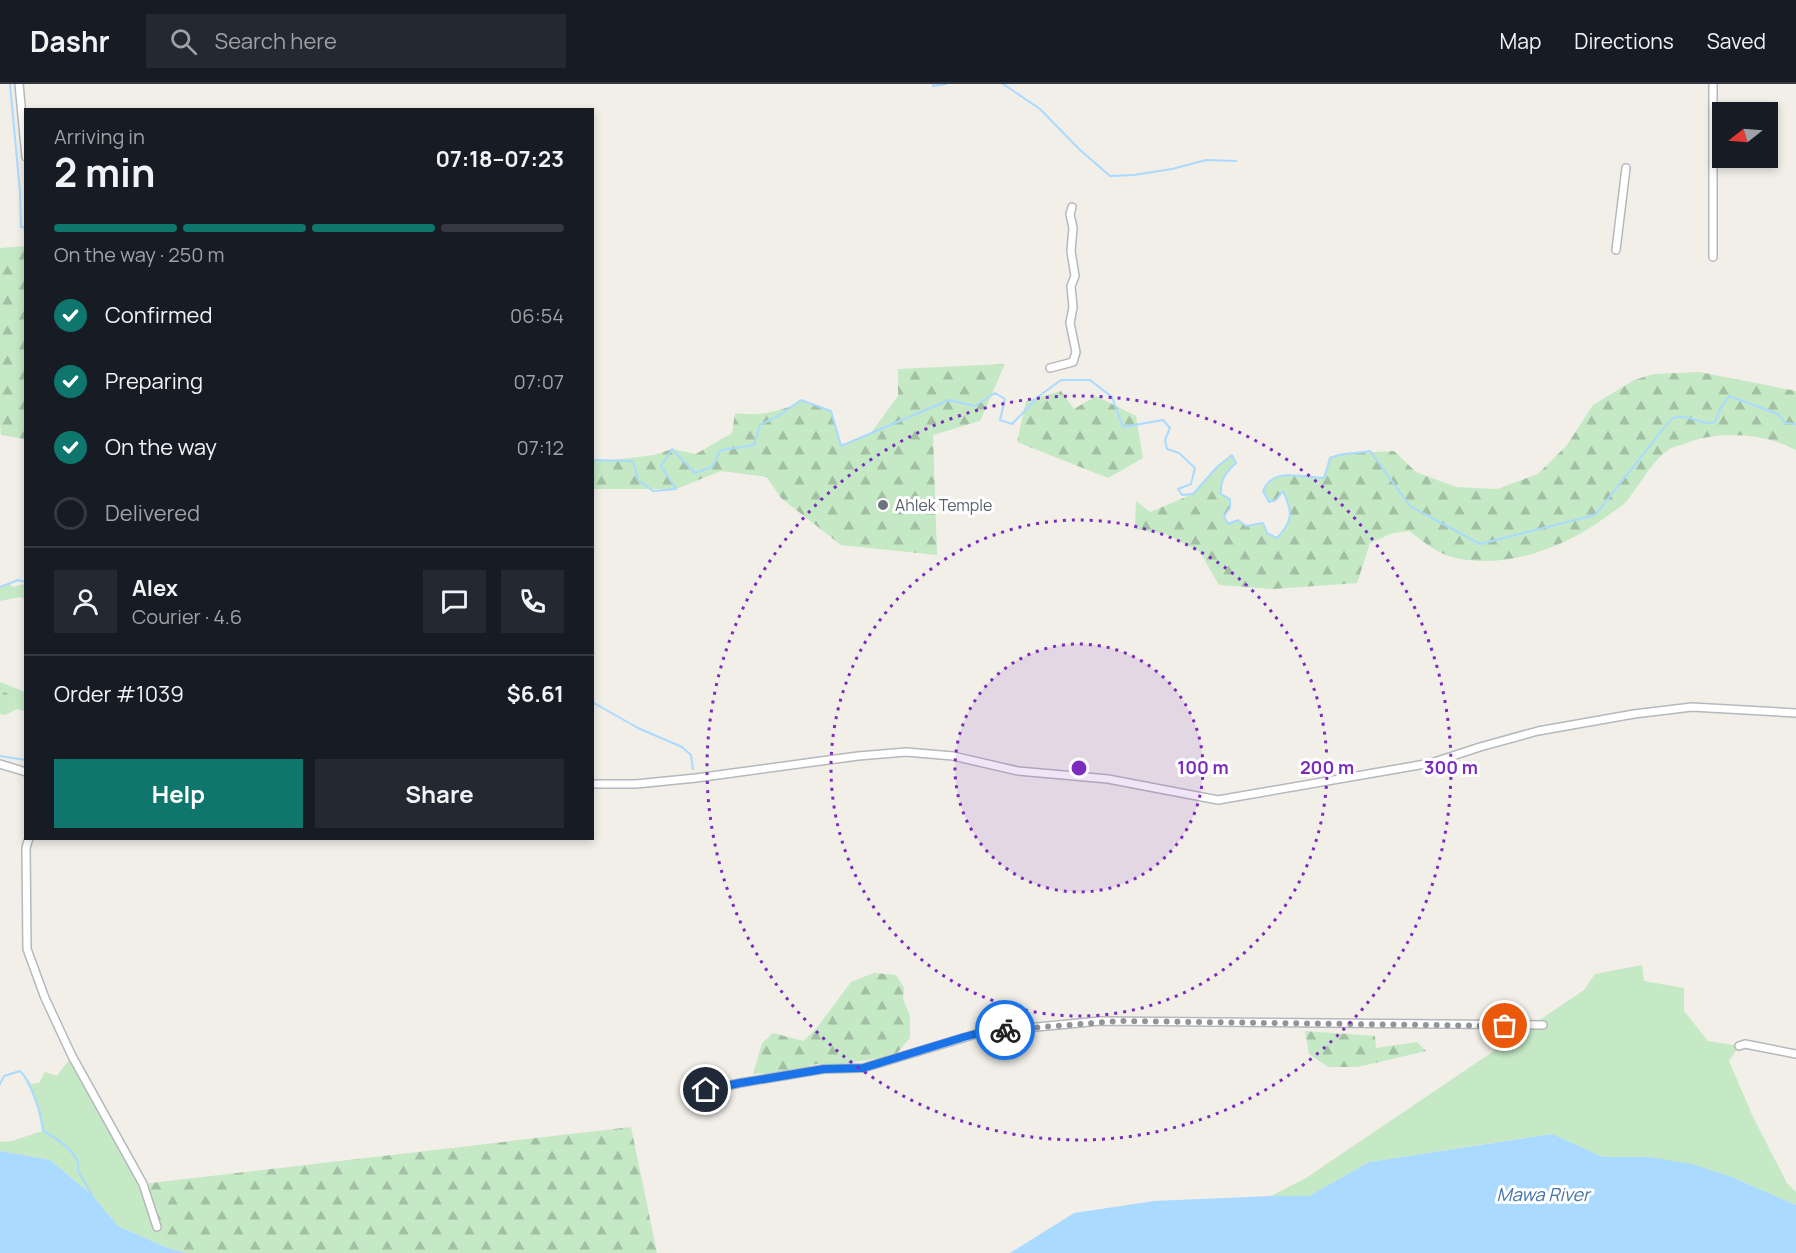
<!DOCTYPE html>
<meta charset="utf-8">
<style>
:root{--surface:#171b24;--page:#242831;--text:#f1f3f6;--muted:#9ea1a6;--line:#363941;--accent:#0f766e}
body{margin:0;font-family:Manrope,sans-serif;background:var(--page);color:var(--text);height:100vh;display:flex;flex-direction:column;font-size:22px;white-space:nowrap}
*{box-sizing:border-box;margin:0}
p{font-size:20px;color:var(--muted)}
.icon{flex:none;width:33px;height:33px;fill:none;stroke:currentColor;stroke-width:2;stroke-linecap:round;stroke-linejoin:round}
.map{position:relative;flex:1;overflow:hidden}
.sheet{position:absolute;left:24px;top:24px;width:570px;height:732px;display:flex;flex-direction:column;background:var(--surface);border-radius:0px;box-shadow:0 3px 9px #0003}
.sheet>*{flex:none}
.needle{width:39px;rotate:253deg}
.fabs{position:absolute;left:1712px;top:18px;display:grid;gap:12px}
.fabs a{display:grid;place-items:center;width:66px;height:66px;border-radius:0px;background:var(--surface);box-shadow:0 3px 9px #0003;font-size:30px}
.pin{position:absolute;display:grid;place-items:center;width:51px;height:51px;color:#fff;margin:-26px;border:3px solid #fff;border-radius:50%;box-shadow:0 2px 6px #0007}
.courier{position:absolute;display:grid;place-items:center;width:60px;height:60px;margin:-30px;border:4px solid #1a73e8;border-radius:50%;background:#fff;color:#222;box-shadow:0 2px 8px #0007}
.summary em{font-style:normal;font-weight:700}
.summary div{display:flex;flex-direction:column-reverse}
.summary{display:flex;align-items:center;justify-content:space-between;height:102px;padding:0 30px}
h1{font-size:39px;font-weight:700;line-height:45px}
.bar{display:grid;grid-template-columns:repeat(4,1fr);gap:9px 6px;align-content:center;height:72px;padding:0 30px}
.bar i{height:8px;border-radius:4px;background:var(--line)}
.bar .active{background:var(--accent)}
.bar p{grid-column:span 4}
.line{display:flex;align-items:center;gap:15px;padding:0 30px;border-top:2px solid var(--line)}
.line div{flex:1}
.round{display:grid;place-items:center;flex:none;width:63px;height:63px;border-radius:0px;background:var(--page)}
ol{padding:0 30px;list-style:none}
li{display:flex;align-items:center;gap:18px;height:66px}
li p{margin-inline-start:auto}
li .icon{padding:6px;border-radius:50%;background:var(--accent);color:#fff;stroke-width:4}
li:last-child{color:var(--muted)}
li i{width:33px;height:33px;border:3px solid var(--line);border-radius:50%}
.action{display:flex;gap:12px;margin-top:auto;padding:12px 30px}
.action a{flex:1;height:69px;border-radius:0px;background:var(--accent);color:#fff;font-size:24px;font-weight:700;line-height:69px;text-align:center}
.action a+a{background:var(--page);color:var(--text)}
header{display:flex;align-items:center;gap:36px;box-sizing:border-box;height:84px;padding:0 30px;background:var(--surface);border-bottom:2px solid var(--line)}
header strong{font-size:28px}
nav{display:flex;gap:33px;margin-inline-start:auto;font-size:21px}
.search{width:420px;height:54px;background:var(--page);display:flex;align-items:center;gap:15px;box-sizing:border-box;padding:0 21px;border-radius:0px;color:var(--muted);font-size:22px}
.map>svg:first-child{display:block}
.green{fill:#c5e8c5}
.forest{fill:url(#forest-firs)}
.water{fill:#aadaff}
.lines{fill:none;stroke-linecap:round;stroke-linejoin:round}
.stream{stroke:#aadaff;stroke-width:2}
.minor-casing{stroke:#b5b8bc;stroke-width:10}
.minor{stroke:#fff;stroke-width:7}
.done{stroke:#929495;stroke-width:6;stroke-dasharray:0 10.8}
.route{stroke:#1a73e8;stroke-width:8}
.ring{fill:none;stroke:#7b2cbf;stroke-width:3;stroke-dasharray:3 6}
.worship-dot{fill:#6b7280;stroke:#fff;stroke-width:2}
.labels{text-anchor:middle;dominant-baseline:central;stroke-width:6;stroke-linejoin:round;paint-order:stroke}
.worship-label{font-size:16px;fill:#5b616d;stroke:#fff;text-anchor:start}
.water-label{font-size:18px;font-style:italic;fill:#4174aa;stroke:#fff}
.centre{fill:#7b2cbf;stroke:#fff;stroke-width:3}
.ring-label{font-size:18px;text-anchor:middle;font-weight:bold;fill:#7b2cbf;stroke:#fff;stroke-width:6;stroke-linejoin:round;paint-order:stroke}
</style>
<header>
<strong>Dashr</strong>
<div class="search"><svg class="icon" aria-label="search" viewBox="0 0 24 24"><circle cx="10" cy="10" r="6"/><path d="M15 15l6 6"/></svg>Search here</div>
<nav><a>Map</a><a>Directions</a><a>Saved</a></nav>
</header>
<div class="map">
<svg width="1796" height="1169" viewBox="0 0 1796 1169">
<defs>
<pattern id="forest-firs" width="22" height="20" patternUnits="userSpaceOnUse" patternTransform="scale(1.5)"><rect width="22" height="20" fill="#c5e8c5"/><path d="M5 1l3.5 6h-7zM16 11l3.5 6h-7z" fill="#a3c0a4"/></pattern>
</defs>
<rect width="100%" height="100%" fill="#f1efe8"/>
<path class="green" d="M9,499L13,503L25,500V515L20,513L0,517V502Z
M0,598L25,608V627L17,625L7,609L0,607Z
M1642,881L1644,897L1684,904V927L1708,957L1739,962L1729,977L1753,1033L1787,1099L1796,1108V1121L1732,1093L1649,1073H1603L1551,1050L1369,1078L1309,1112H1271L1306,1094L1584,906L1595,890Z
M72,972L143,1100L165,1163L118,1142L92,1111L50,1076L0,1067V1058L12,1057L42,1047L38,1026L26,992L31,1000L39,999L45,988L57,992Z"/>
<path class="forest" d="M25,162H26L25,355L1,351L0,339V164Z
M1005,280L980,337L933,351L937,471L841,461L781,414L767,393L721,387L676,405H593V375L605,377L654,371L672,365L696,370L732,349L735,329C755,332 783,329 801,316L831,327L842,362L871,349L898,312V285Z
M1699,288L1796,307V366C1762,348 1716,346 1681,361C1677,362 1672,363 1668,366C1650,379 1639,403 1625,419C1620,424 1612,428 1606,433C1566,462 1511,484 1461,475C1440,472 1425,459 1409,447L1393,449L1370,459L1357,499L1273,505L1219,501L1200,468L1166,450L1135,445L1136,417L1150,428L1193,410L1217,383L1232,371L1236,379C1226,388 1220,396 1221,410L1230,415V424L1224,432L1228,440L1238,436L1246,442L1263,439L1267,449L1276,454C1293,438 1294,427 1283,407L1276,416L1269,418L1263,407C1273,382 1302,394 1323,394L1330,374L1339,370L1394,367L1416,388L1456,403L1497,405L1538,390L1567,361L1593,321L1634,296L1654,290Z
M1061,307L1074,325L1096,312L1136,332L1143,374L1108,394L1017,358L1026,317Z
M0,607L7,609L17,625L5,631L0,630Z
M874,889L896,891L904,904L903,915L910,932V954L896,970L880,974L835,981L818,980L810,981L804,988L753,990L762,959L773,949L803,957L816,945L851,898Z
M1305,947L1375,952L1376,964L1417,958L1426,967L1358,983H1328L1309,970Z
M631,1043L657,1169H186L165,1163L143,1100Z"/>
<path class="water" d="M1552,1050L1603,1073H1649L1692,1080L1732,1093L1796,1121V1169H1010L1074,1129L1154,1117L1271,1112H1309L1369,1078Z
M0,1067L50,1076L92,1111L118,1142L165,1163L186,1169H0Z"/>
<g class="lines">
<path class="stream" d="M10,0L20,108L21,143L26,144
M933,0V2L946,0
M1003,0L1040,25L1079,65L1110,92L1134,91L1172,85L1206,76L1236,77
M592,376L633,377L638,396L653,407L676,405L661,382L672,365L695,389L712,383L721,366L754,361L760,341L780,331L801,316L831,327L841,362L949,316L975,322L995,309L1005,315L1000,336L1012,340L1039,312L1061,296H1090L1112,313L1123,343L1163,336L1170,344L1165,356L1167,365L1179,369L1195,384L1191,400L1178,405L1182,411L1193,410L1217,383L1232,371L1236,379C1226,388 1220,396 1221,410L1230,415V424L1224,432L1228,440L1238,436L1246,442L1263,439L1267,449L1277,454C1293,437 1293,428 1283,407L1276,416L1269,418L1263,407C1273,382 1302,394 1324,394L1330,374C1342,368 1356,370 1370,367L1410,422L1480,460L1595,431L1672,334C1692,329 1700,343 1715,338L1720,325L1729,312L1778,330L1785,339L1796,340
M0,503L18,496L26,498
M592,618L638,644L682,663L691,671L693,685
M0,672L26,676
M0,1000L4,992L20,987C30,996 43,1033 43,1047C56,1054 82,1070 78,1087L92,1111"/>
<defs>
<path id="minor" d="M19,0L26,73
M1713,0V173
M1616,166L1626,84
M1050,284L1073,278L1076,268L1070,239L1073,223L1071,202L1075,192L1071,167L1073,144L1070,130L1072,123
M0,680L26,688
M592,700H636L696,694L858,672L906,668L953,672L1018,687L1108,695L1218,716L1431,679L1480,663L1538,647L1634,630L1692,623L1796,629
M29,754L26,764L27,865L45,914L72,972L143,1100L157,1143
M1739,962L1745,960L1796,970
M707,1006L740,999L824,985L863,984L983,948L1100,937L1543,941"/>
</defs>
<use href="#minor" class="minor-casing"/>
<use href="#minor" class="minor"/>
</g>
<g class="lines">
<path class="done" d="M1005,946L1119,937L1505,942"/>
<path class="route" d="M706,1006L740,999L824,985L863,984L964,953L983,948L1005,946"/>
</g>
<circle cx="1079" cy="684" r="124" fill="#7b2cbf" fill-opacity=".12"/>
<g class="ring">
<circle cx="1079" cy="684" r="124"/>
<circle cx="1079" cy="684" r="248"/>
<circle cx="1079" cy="684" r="372"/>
</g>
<circle class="worship-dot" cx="883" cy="421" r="6"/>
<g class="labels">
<g class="worship-label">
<text x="895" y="421">Ahlek Temple</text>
</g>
<g class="water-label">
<text x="1543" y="1110">Mawa River</text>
</g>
</g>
<circle cx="1079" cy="684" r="9" class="centre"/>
<g class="ring-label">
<text x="1203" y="690">100 m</text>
<text x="1327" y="690">200 m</text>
<text x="1451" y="690">300 m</text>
</g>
</svg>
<div class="fabs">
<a><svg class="needle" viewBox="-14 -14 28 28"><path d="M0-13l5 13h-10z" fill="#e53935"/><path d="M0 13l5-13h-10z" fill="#9ea1a6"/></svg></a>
</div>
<div class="pin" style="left:1505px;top:942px;background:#ea580c"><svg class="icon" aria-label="bag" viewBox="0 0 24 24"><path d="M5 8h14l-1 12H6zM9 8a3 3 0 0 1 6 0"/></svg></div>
<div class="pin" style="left:706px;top:1006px;background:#1f2937"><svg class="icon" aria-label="home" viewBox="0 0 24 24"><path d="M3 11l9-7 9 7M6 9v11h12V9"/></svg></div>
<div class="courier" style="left:1005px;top:946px"><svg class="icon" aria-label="bike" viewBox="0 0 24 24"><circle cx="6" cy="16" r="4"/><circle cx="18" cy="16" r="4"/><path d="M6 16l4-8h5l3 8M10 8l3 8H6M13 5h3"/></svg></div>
<section class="sheet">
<div class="summary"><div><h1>2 min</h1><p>Arriving in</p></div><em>07:18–07:23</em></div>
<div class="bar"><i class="active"></i><i class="active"></i><i class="active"></i><i></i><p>On the way · 250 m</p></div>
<ol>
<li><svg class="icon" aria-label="check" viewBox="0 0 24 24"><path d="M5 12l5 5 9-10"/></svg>Confirmed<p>06:54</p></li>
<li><svg class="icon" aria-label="check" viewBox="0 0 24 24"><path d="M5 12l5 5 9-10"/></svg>Preparing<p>07:07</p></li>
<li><svg class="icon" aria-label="check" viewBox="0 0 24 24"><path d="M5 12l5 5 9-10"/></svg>On the way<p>07:12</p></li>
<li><i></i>Delivered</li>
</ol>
<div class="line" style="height:108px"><a class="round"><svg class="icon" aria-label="person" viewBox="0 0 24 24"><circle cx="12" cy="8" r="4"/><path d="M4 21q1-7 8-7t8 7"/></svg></a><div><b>Alex</b><p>Courier · 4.6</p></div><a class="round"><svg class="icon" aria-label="chat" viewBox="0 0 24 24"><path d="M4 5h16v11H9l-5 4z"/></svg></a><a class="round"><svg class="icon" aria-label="phone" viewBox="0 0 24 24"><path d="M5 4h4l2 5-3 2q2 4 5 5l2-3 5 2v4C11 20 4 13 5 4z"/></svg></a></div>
<div class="line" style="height:78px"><div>Order #1039</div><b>$6.61</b></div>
<div class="action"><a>Help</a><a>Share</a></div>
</section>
</div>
